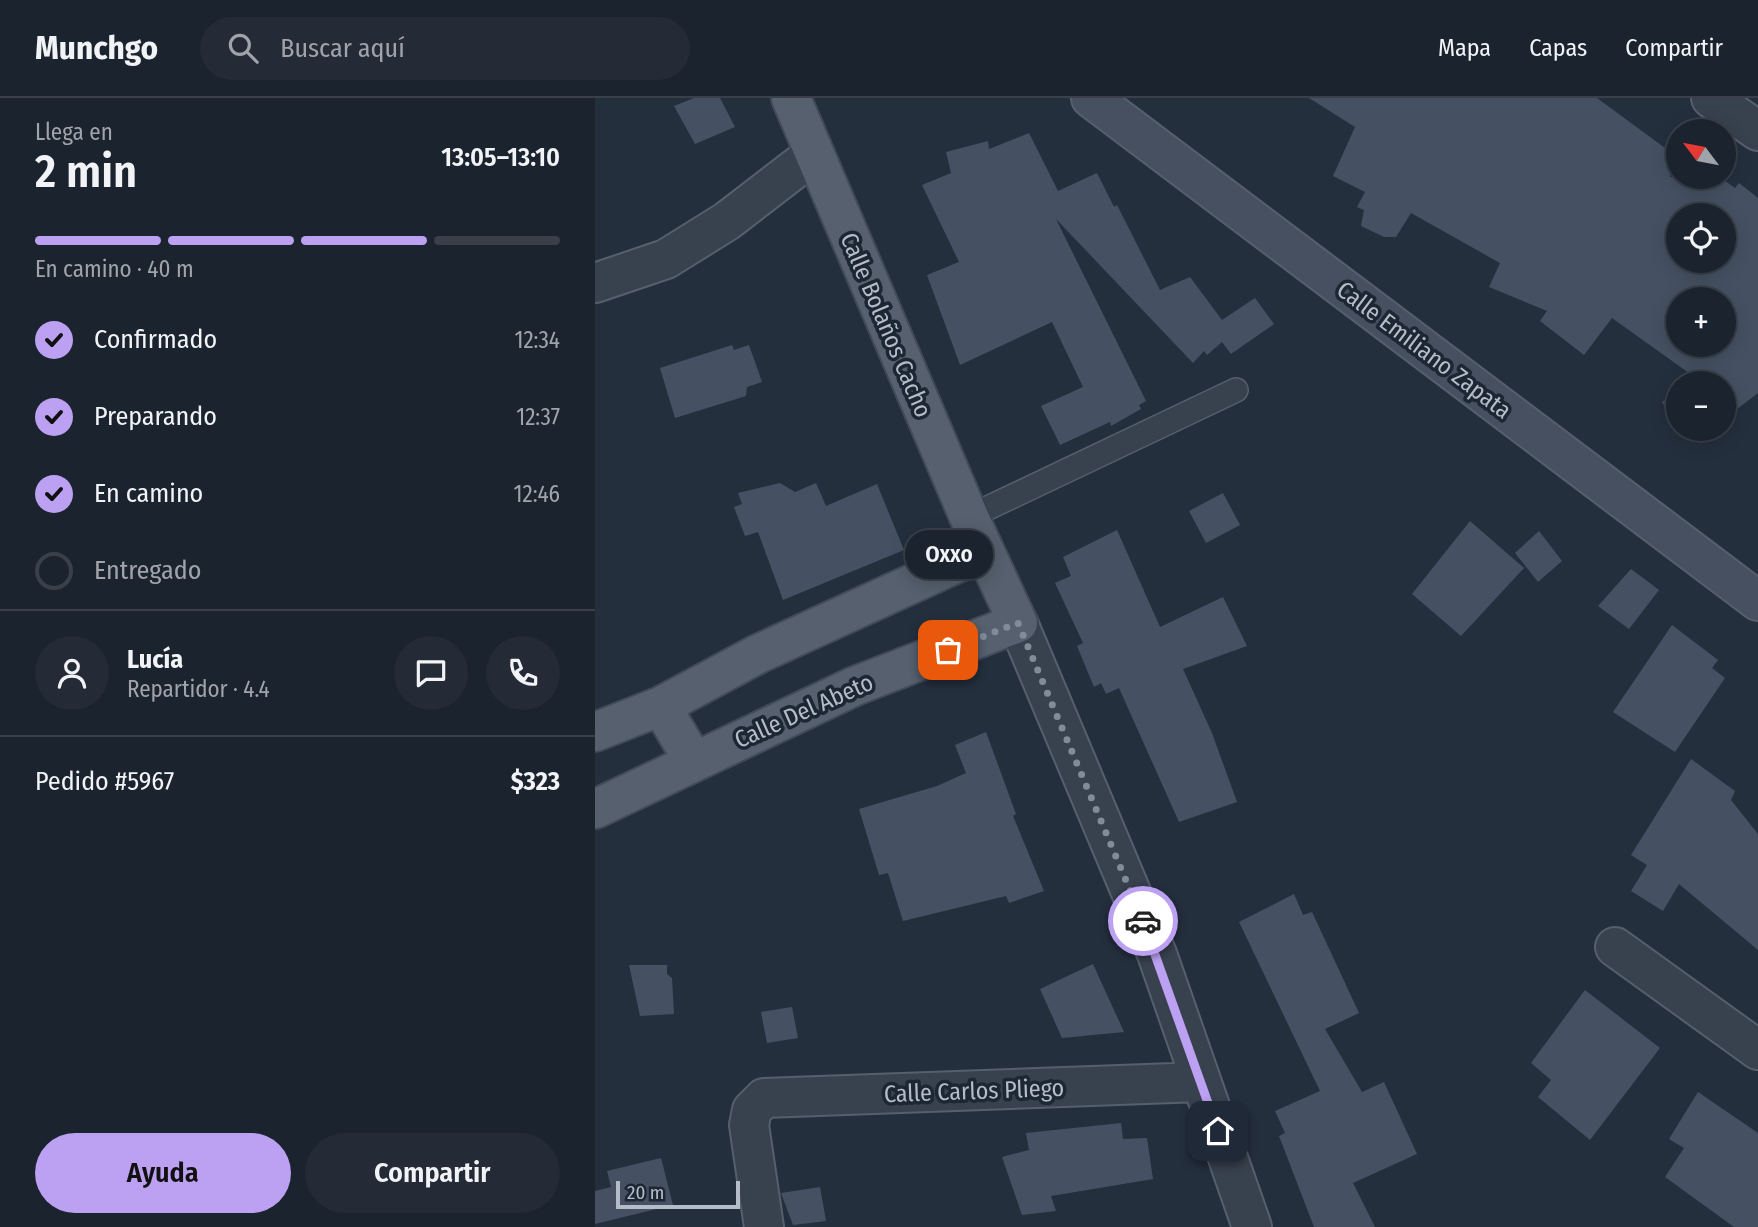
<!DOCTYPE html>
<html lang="es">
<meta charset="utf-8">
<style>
:root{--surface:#1b232e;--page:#242b36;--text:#f1f3f6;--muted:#a0a4aa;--line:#39404a;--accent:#bca0f2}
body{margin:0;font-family:"Fira Sans Condensed",sans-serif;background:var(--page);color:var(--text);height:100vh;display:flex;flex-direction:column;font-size:26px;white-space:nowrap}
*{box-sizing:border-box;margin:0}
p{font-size:23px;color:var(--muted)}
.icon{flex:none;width:38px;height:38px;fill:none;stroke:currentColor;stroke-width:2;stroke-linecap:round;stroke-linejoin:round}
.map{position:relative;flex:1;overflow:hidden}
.details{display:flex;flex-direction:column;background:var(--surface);width:595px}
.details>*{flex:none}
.needle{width:46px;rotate:302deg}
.fabs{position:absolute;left:1071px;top:21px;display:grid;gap:14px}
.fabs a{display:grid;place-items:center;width:70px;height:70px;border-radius:50%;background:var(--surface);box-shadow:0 4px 18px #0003,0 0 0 2px var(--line);font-size:35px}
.scale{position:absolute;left:21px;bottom:18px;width:124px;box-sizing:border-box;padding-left:7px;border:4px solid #b4bcc9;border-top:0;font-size:19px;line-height:24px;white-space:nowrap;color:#b4bcc9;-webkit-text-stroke:5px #1d2633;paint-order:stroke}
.pin{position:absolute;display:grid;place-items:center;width:60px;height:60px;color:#fff;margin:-30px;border-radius:14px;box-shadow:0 4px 10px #0006}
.courier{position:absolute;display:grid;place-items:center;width:70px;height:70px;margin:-35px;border:5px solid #bca0f2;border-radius:50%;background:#fff;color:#222;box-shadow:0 2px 9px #0007}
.bubble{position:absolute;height:49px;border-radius:24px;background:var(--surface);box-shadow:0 4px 18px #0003,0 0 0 2px var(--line);font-size:23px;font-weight:600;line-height:49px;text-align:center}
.head em{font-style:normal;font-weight:600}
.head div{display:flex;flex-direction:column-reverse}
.head{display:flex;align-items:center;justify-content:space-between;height:119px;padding:0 35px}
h1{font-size:46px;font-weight:600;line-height:52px}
.bar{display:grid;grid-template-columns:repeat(4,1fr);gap:10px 7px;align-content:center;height:84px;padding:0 35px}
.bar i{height:9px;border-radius:5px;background:var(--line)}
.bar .active{background:var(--accent)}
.bar p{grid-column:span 4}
.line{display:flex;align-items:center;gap:18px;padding:0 35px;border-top:2px solid var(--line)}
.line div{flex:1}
.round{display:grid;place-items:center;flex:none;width:74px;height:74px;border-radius:37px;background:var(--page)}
ol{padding:0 35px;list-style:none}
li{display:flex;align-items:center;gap:21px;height:77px}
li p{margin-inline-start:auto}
li .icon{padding:7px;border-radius:50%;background:var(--accent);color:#111;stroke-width:4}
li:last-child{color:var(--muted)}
li i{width:38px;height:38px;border:4px solid var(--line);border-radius:50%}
.cta{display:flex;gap:14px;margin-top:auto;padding:14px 35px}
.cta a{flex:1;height:80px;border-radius:42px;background:var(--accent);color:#111;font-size:28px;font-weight:600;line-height:80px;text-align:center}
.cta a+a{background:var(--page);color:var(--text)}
header{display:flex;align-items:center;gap:42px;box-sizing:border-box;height:98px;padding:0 35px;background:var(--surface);border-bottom:2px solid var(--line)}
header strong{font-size:33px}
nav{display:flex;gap:38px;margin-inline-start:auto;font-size:24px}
.search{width:490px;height:63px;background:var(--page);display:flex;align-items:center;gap:18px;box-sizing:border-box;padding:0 24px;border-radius:38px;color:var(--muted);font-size:26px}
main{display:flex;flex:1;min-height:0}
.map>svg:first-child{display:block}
.building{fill:#455162;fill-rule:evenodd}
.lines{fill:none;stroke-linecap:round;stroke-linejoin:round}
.lane-casing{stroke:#565f6c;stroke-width:26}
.street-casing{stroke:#565f6c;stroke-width:42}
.secondary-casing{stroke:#565f6c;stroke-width:42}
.primary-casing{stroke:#414a57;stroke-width:42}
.lane{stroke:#38414e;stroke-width:23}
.street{stroke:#38414e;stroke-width:38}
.secondary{stroke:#465061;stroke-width:38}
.primary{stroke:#56606e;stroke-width:38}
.done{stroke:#828b98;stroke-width:7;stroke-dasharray:0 12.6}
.route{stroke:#bca0f2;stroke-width:9}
.labels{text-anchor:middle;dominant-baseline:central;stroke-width:7;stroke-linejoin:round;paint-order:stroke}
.street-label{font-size:24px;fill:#b4bcc9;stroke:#1d2633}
</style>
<header>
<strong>Munchgo</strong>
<div class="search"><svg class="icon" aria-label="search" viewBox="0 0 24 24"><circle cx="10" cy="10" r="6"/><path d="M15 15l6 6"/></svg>Buscar aquí</div>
<nav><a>Mapa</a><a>Capas</a><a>Compartir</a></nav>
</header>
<main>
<section class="details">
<div class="head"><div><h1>2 min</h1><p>Llega en</p></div><em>13:05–13:10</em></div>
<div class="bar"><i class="active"></i><i class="active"></i><i class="active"></i><i></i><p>En camino · 40 m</p></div>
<ol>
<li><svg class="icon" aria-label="check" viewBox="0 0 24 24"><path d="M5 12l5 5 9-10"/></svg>Confirmado<p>12:34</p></li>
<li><svg class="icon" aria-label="check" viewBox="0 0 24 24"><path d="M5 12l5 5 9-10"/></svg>Preparando<p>12:37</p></li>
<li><svg class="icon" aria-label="check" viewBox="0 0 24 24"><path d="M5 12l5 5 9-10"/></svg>En camino<p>12:46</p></li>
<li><i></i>Entregado</li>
</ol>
<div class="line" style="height:126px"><a class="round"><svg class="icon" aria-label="person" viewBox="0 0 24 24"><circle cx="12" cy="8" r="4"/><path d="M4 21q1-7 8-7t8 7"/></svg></a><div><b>Lucía</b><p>Repartidor · 4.4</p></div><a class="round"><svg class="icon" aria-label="chat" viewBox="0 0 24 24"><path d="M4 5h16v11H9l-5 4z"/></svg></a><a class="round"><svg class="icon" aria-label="phone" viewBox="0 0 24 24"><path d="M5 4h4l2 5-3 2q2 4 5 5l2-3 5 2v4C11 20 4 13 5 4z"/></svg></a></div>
<div class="line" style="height:91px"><div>Pedido #5967</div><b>$323</b></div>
<div class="cta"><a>Ayuda</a><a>Compartir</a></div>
</section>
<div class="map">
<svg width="1163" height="1129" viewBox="0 0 1163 1129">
<rect width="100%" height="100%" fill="#242f3e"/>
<path class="building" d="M99,0H125L140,29L100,46L79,8Z
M714,0H1002L1081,58L1075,79H1125L1140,90L1144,85L1163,100V295L1129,321V285H1093L1101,280L1017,220L989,257L945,223L952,213L894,189L905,165L816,115L801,139H789L766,128L769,112L762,109L770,94L738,78L760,29ZM1083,117H1129V163H1083ZM1083,201H1129V247H1083Z
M434,35L463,93L502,75L519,109L522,107L565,192L595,179L627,222L660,200L679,226L636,256L627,244L612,257L609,253L598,265L461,121L551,303L544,307L546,311L516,328L515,324L465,347L446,308L488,289L457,224L365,267L332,177L364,164L327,87L356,75L351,54L393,43L394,51Z
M137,247L139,252L154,247L167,284L152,289L151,298L80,320L65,270Z
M1083,293V327L1067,304Z
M185,385L200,394L221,385L231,408L282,386L309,452L188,502L163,434L150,438L139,409L147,406L143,395Z
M628,395L645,427L611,445L594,413Z
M875,423L929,470L866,538L817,496Z
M522,432L565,529L628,499L652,548L588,571L617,635L642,704L584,724L524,590L511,596L506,585L499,589L482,548L488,545L460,485L476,478L468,459Z
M944,433L967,463L943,484L920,455Z
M1036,471L1064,492L1034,531L1003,508Z
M1077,527L1123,562L1117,570L1130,580L1080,654L1018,614Z
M391,634L421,716L418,718L449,793L414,805L411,798L308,823L293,775L284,777L264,711L342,688L371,675L360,647Z
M1096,661L1140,693L1136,702L1163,736V852L1084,786L1068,813L1036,793L1052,767L1036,757Z
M699,796L708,817L717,814L764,915L730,931L767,994L789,984L822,1056L758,1085L780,1129H719L684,1038L690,1035L680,1013L725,993L644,824Z
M498,866L529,934L467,940L445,891Z
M34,867H72V876L77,880L79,916L45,918Z
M990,892L1065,950L995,1042L943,999L956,982L936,965Z
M197,909L203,940L172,945L166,914Z
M1103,994L1163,1035V1129H1139L1070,1079L1089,1050L1074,1041Z
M526,1025L528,1041L552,1040L558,1081L456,1098L461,1113L427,1117L407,1059L434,1052L431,1035Z
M66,1060L78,1107L0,1126V1093L16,1089L12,1073Z
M225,1089L231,1123L198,1127L186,1095Z"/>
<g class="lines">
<defs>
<path id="lane" d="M374,419L641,292"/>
<path id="street" d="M1116,0L1163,33
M0,185L71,161L132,123L219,56
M423,525L562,856L657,1129
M1020,849L1163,952
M169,1129L154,1027L157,1012L169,1000L606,984"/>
<path id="secondary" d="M496,0L1163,503"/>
<path id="primary" d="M66,608L99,664
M0,634L66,608L163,556L389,453
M0,711L260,588L423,525L374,419L196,0"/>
</defs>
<use href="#lane" class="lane-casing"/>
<use href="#street" class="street-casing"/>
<use href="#secondary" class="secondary-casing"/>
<use href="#primary" class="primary-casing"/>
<use href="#lane" class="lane"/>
<use href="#street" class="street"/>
<use href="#secondary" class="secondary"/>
<use href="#primary" class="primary"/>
</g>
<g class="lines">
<path class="done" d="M353,552L423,525L548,823"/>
<path class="route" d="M548,823L623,1033"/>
</g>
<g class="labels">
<g class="street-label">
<text transform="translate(291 227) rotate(67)">Calle Bolaños Cacho</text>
<text transform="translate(829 252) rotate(37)">Calle Emiliano Zapata</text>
<text transform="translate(209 613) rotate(-24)">Calle Del Abeto</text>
<text transform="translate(379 993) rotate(-2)">Calle Carlos Pliego</text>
</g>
</g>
</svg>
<div class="fabs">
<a><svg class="needle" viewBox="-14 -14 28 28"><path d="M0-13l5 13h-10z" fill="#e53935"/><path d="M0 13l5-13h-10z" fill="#a0a4aa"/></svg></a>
<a><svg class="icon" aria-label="locate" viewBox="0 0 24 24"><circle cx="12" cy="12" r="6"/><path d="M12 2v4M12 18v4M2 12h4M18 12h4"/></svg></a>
<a>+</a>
<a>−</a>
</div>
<div class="scale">20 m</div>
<div class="pin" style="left:353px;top:552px;background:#ea580c"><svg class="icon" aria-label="bag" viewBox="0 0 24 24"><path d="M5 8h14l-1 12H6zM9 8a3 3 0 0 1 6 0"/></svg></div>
<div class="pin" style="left:623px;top:1033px;background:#1f2937"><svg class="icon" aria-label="home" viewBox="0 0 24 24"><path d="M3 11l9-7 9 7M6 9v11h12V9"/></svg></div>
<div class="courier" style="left:548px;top:823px"><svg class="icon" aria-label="car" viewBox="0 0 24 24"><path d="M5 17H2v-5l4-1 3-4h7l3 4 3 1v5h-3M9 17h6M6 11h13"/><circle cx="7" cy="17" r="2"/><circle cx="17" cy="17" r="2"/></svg></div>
<div class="bubble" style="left:310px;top:432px;width:88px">Oxxo</div>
</div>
</main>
